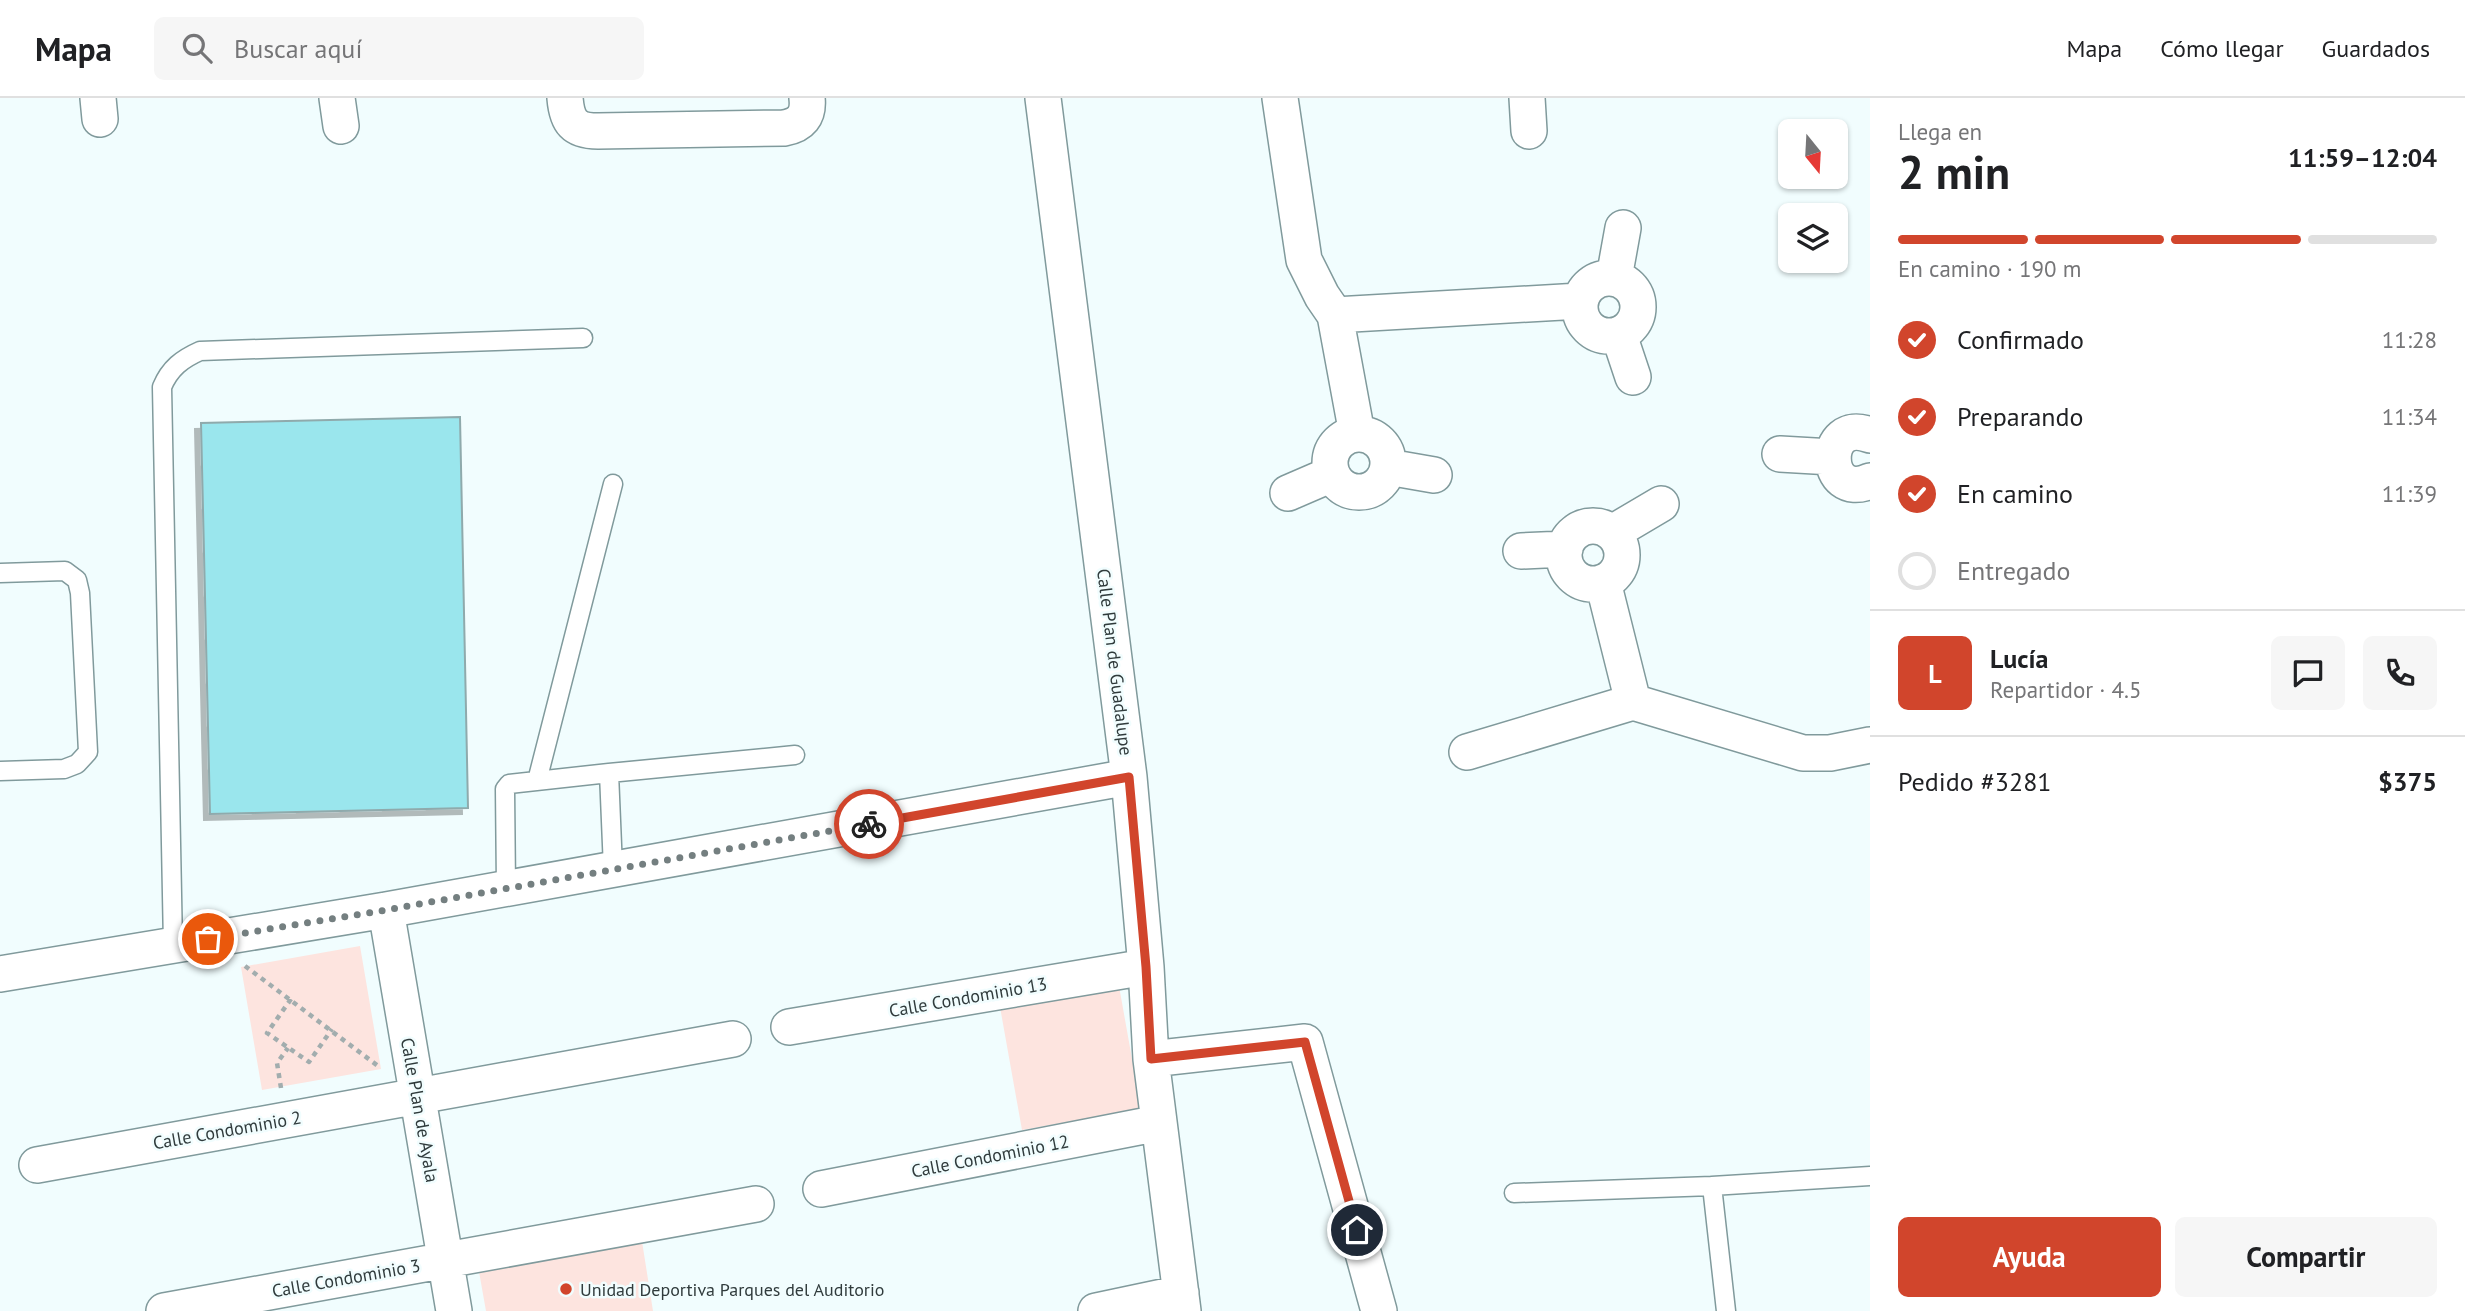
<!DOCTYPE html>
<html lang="es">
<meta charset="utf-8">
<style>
:root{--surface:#fff;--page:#f6f6f6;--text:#202124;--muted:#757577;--line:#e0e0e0;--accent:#d1452c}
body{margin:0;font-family:"PT Sans",sans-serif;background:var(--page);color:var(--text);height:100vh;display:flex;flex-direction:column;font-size:26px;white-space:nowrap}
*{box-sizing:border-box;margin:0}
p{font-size:23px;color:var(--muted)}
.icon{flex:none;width:38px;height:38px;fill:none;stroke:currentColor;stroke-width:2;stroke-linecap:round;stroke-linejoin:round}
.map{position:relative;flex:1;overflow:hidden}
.side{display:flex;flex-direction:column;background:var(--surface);width:595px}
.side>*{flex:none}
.needle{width:46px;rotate:162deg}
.controls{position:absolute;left:1778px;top:21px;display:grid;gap:14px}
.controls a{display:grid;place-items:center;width:70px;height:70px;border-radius:10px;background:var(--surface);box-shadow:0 2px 5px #0004;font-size:35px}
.pin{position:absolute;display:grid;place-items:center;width:60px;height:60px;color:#fff;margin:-30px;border:4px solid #fff;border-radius:50%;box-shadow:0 2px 7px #0007}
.courier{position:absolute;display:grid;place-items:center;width:70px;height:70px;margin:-35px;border:5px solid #d1452c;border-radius:50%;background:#fff;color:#222;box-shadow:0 2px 9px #0007}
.head em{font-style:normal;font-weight:800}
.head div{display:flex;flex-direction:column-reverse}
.head{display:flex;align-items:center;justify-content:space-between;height:119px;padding:0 28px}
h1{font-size:46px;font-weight:800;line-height:52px}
.bar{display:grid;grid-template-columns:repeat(4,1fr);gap:10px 7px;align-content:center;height:84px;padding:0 28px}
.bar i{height:9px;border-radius:5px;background:var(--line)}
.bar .on{background:var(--accent)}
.bar p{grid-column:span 4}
.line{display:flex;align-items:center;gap:18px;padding:0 28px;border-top:2px solid var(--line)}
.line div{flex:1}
.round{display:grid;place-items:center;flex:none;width:74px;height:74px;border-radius:10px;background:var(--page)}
ol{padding:0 28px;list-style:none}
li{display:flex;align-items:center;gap:21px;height:77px}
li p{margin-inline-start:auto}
li .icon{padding:7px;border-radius:50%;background:var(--accent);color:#fff;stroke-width:4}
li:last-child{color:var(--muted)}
li i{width:38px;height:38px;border:4px solid var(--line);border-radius:50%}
.primary-button{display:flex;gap:14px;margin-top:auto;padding:14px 28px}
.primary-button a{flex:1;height:80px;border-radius:10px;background:var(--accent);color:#fff;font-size:28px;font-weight:800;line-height:80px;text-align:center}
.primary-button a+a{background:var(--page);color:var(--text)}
header{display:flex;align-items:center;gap:42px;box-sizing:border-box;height:98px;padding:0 35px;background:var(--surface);border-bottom:2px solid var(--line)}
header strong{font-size:33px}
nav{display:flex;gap:38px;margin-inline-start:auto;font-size:24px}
.search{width:490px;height:63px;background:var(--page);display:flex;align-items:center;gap:18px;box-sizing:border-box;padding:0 24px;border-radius:10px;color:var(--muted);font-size:26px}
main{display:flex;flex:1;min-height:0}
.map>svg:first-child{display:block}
.green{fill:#fde4df}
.building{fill:#9ae6ed;stroke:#8faaac;stroke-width:2;filter:url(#shadow)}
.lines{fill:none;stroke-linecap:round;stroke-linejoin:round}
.lane-casing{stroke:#809a9c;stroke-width:21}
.street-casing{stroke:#809a9c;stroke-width:38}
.path{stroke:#a2adae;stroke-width:4.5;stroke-dasharray:5 5;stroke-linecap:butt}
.lane{stroke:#fff;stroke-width:18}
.street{stroke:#fff;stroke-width:35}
.done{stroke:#747f80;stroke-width:7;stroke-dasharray:0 12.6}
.route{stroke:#d1452c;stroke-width:9}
.poi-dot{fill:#d1452c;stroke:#f1fdfe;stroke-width:2.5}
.labels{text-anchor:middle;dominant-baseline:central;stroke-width:5;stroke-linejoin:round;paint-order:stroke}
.street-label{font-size:18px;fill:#303b3c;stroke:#f1fdfe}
.poi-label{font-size:18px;fill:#303b3c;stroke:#f1fdfe;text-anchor:start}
</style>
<header>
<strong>Mapa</strong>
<div class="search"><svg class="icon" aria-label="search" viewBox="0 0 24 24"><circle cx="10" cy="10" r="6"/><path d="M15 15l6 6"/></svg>Buscar aquí</div>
<nav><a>Mapa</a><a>Cómo llegar</a><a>Guardados</a></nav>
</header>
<main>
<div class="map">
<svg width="1870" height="1213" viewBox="0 0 1870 1213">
<defs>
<filter id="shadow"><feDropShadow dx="-6" dy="6" stdDeviation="0" flood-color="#0004"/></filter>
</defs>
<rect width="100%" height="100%" fill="#f1fdfe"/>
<path class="green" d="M360,848L381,971L262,992L241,869Z
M1119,888L1141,1011L1022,1032L1000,909Z
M641,1137L653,1213H486L478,1168Z"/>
<path class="building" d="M460,319L468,710L210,716L201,325Z"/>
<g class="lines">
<defs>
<path id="lane" d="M0,475L65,473L77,482L80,495L88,654L77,666L64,671L0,673
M537,683L613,386
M613,771L609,675L795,657
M506,790L505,691L509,686L609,675
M173,847L162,289C170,270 182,261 200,253L583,240
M1514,1095L1712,1088
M1726,1213L1712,1088L1870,1078"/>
<path id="street" d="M98,0L100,21
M337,0L341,28
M565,0C567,24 574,33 598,33L784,30C801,27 809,18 807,0
M1043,0L1129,679L1146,869L1151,961L1183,1213
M1280,0L1304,162L1322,198L1335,217L1357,336
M1527,0L1529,33
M1614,180L1623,130
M1580 209a29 29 0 1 1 58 0a29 29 0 1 1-58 0Z
M1335,217L1580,203
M1619,237L1633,279
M1330 365a29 29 0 1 1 58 0a29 29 0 1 1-58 0Z
M1870,337C1820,318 1822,404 1870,383
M1780,356L1832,359
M1388,369L1434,377
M1288,395L1332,376
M1564 457a29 29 0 1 1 58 0a29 29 0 1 1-58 0Z
M1612,435L1661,406
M1521,453L1565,451
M1603,484L1633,604
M1633,604L1803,655H1830L1870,647
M1467,654L1633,604
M386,812L454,1213
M0,876L386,812L1129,679
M789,929L1146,869
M1151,961L1305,944L1379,1213
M37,1067L733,941
M821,1091L1159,1025
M164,1213L756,1106
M1096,1213L1181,1195"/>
</defs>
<use href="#lane" class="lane-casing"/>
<use href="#street" class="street-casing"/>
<path class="path" d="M245,868L378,968
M291,901L267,935L309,964L332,931
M281,990L277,965L288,950"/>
<use href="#lane" class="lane"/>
<use href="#street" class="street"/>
</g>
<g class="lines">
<path class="done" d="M208,841L386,812L869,726"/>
<path class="route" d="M869,726L1129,679L1146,869L1151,961L1305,944L1357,1132"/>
</g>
<circle class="poi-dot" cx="566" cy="1191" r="7"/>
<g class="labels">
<g class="street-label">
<text transform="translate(1115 564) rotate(83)">Calle Plan de Guadalupe</text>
<text transform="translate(968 899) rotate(-10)">Calle Condominio 13</text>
<text transform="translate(420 1012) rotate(80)">Calle Plan de Ayala</text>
<text transform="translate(227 1032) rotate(-10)">Calle Condominio 2</text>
<text transform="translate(990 1058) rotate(-11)">Calle Condominio 12</text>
<text transform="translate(346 1180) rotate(-10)">Calle Condominio 3</text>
</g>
<g class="poi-label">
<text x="580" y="1191">Unidad Deportiva Parques del Auditorio</text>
</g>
</g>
</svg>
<div class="controls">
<a><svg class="needle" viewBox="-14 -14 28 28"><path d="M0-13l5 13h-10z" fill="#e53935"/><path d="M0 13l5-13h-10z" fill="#757577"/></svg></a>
<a><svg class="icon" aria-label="layers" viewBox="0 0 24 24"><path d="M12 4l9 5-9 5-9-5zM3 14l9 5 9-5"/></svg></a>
</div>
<div class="pin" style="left:208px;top:841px;background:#ea580c"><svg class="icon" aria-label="bag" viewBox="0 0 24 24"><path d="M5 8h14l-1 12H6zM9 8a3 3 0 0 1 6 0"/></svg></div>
<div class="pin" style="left:1357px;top:1132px;background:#1f2937"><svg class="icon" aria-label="home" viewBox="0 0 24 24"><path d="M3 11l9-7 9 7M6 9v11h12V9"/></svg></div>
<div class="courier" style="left:869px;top:726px"><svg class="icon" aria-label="bike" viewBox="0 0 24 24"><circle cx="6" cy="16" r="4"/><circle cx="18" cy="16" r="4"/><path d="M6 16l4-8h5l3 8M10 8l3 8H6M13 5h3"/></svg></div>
</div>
<section class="side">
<div class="head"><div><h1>2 min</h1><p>Llega en</p></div><em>11:59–12:04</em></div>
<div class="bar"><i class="on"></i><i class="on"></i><i class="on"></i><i></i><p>En camino · 190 m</p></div>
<ol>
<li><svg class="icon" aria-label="check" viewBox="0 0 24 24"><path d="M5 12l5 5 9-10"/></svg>Confirmado<p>11:28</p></li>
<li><svg class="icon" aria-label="check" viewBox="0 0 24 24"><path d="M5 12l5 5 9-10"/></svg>Preparando<p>11:34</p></li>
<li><svg class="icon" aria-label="check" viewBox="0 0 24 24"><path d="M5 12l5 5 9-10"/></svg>En camino<p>11:39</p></li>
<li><i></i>Entregado</li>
</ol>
<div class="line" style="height:126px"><b class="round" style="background:var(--accent);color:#fff">L</b><div><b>Lucía</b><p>Repartidor · 4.5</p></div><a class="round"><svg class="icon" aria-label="chat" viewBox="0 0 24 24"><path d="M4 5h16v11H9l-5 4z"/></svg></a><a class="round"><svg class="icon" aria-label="phone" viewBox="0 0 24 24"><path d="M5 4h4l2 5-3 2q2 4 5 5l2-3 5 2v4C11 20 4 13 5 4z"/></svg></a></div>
<div class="line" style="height:91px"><div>Pedido #3281</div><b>$375</b></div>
<div class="primary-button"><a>Ayuda</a><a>Compartir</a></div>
</section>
</main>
